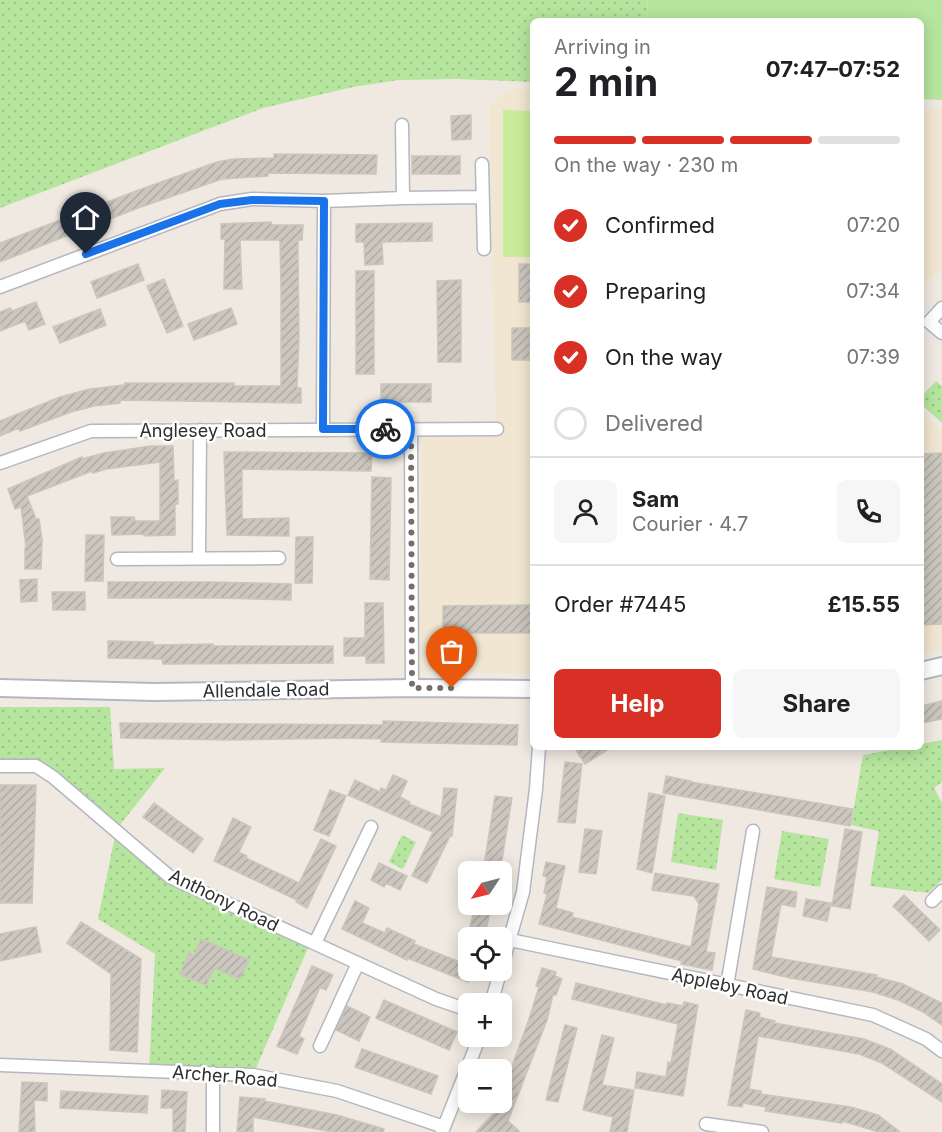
<!DOCTYPE html>
<meta charset="utf-8">
<style>
:root{--surface:#fff;--page:#f6f6f6;--text:#202124;--muted:#757577;--line:#e0e0e0;--accent:#d93025}
body{margin:0;font-family:Inter,sans-serif;background:var(--page);color:var(--text);height:100vh;display:flex;flex-direction:column;font-size:22px;white-space:nowrap}
*{box-sizing:border-box;margin:0}
p{font-size:20px;color:var(--muted)}
.icon{flex:none;width:33px;height:33px;fill:none;stroke:currentColor;stroke-width:2;stroke-linecap:round;stroke-linejoin:round}
.map{position:relative;flex:1;overflow:hidden}
.sheet{position:absolute;left:530px;top:18px;width:394px;height:732px;display:flex;flex-direction:column;background:var(--surface);border-radius:9px;box-shadow:0 3px 15px #0003}
.sheet>*{flex:none}
.needle{width:39px;rotate:235deg}
.tools{position:absolute;left:458px;top:861px;display:grid;gap:12px}
.tools a{display:grid;place-items:center;width:54px;height:54px;border-radius:9px;background:var(--surface);box-shadow:0 3px 15px #0003;font-size:30px}
.pin{position:absolute;display:grid;place-items:center;width:51px;height:51px;color:#fff;margin:-62px -26px;border-radius:50% 50% 50% 0;rotate:-45deg;box-shadow:0 0 6px #0007}
.pin .icon{rotate:45deg}
.courier{position:absolute;display:grid;place-items:center;width:60px;height:60px;margin:-30px;border:4px solid #1a73e8;border-radius:50%;background:#fff;color:#222;box-shadow:0 2px 8px #0007}
.summary em{font-style:normal;font-weight:700}
.summary div{display:flex;flex-direction:column-reverse}
.summary{display:flex;align-items:center;justify-content:space-between;height:102px;padding:0 24px}
h1{font-size:39px;font-weight:700;line-height:45px}
.bar{display:grid;grid-template-columns:repeat(4,1fr);gap:9px 6px;align-content:center;height:72px;padding:0 24px}
.bar i{height:8px;border-radius:4px;background:var(--line)}
.bar .current{background:var(--accent)}
.bar p{grid-column:span 4}
.line{display:flex;align-items:center;gap:15px;padding:0 24px;border-top:2px solid var(--line)}
.line div{flex:1}
.round{display:grid;place-items:center;flex:none;width:63px;height:63px;border-radius:9px;background:var(--page)}
ol{padding:0 24px;list-style:none}
li{display:flex;align-items:center;gap:18px;height:66px}
li p{margin-inline-start:auto}
li .icon{padding:6px;border-radius:50%;background:var(--accent);color:#fff;stroke-width:4}
li:last-child{color:var(--muted)}
li i{width:33px;height:33px;border:3px solid var(--line);border-radius:50%}
.primary-button{display:flex;gap:12px;margin-top:auto;padding:12px 24px}
.primary-button a{flex:1;height:69px;border-radius:9px;background:var(--accent);color:#fff;font-size:24px;font-weight:700;line-height:69px;text-align:center}
.primary-button a+a{background:var(--page);color:var(--text)}
.map>svg:first-child{display:block}
.education{fill:#f0e6d1}
.grass{fill:url(#grass-dots)}
.park{fill:#b6e59e}
.pitch{fill:#c9ec9a}
.building{fill:url(#building-hatch);stroke:#cbc5ba;stroke-width:1.5}
.lines{fill:none;stroke-linecap:round;stroke-linejoin:round}
.street-casing{stroke:#b4b7c1;stroke-width:15}
.secondary-casing{stroke:#b4b7c1;stroke-width:20}
.street{stroke:#fff;stroke-width:12}
.secondary{stroke:#fff;stroke-width:16}
.done{stroke:#726f6d;stroke-width:6;stroke-dasharray:0 10.8}
.route{stroke:#1a73e8;stroke-width:8}
.labels{text-anchor:middle;dominant-baseline:central;stroke-width:5;stroke-linejoin:round;paint-order:stroke}
.street-label{font-size:18px;fill:#2e2e2e;stroke:#fff}
</style>
<div class="map">
<svg width="942" height="1132" viewBox="0 0 942 1132">
<defs>
<pattern id="grass-dots" width="8" height="8" patternUnits="userSpaceOnUse" patternTransform="scale(1.5)"><rect width="8" height="8" fill="#b6e59e"/><path d="M2 2h.1M6 6h.1" fill="none" stroke="#9dc588" stroke-width="1.8" stroke-linecap="round"/></pattern>
<pattern id="building-hatch" width="6" height="6" patternUnits="userSpaceOnUse" patternTransform="scale(1.5)"><rect width="6" height="6" fill="#cbc7bf"/><path d="M-1 1l2-2M0 6l6-6M5 7l2-2" fill="none" stroke="#afaba4"/></pattern>
</defs>
<rect width="100%" height="100%" fill="#efe9e1"/>
<path class="education" d="M507,89L532,90V674L420,671L422,438L496,437L489,106Z
M921,109L942,110V268L921,288Z
M921,413L942,432V649L921,654Z"/>
<path class="grass" d="M0,0H648L646,21H532V82L457,79L398,80L353,87L263,108L0,208Z
M936,381L942,386V423L921,404V397Z
M0,707H110L114,769L165,768L116,830L170,877L311,941L253,1075L149,1071L155,954L98,919L116,831L36,766H0Z
M942,740V782L934,788L942,803V880L928,893L870,886L879,831L851,825L863,755L905,747H921V744Z
M678,813L723,820L716,870L671,862Z
M782,831L829,839L820,887L774,879Z
M402,835L416,842L403,869L389,862Z"/>
<path class="park" d="M648,0H942V100L921,99V21H646Z"/>
<path class="pitch" d="M503,110L532,111V257H503Z"/>
<path class="building" d="M471,115V139L452,140L451,116Z
M274,154L377,155L376,174L268,173V176L222,179L138,208L0,262V243L136,191L217,162L234,159L274,158Z
M412,156H460V174H412Z
M271,222L272,225H303L302,240H298V255L299,338L297,388H301V403L120,400V403L94,406L71,412L20,431L19,428L0,436V421L60,397L90,389L124,385L125,383H234V386H281V289L283,288H281L280,240H240L242,289H224L225,239H221V224Z
M432,223V241L382,242L383,264L365,265L364,242H356V224Z
M138,264L144,280L97,298L91,282Z
M519,264H532V302H519Z
M356,271H374V374H356Z
M164,279L183,326L167,333L147,286Z
M461,280V362H438L437,281Z
M36,302L45,324L29,330L25,321L0,331V312L10,308L12,311Z
M231,308L237,324L194,340L188,324Z
M100,309L106,325L60,343L53,327Z
M512,328H530V360H512Z
M381,384H431V402H381Z
M151,446H173L174,481L178,480V504H175V535L144,536V534L112,535L111,517H134L135,521H160V462L106,469L93,473L92,471L27,496L36,519H39L42,540L41,569H25V548L26,547L21,507L15,509L8,489L82,457V459L104,453Z
M224,452L372,453L371,471L242,469V519L289,518V536L227,535Z
M942,453V624L921,625V454Z
M372,477L391,478L389,580L370,579Z
M86,535H104L103,581H85Z
M296,537H313L312,583H295Z
M37,579V601L21,602L20,580Z
M108,582H211L291,584V600L217,598H108Z
M52,592H85V610H53Z
M365,603H383L384,663H366V656H344V638H365Z
M532,605V633H443V606Z
M108,641L153,642V645L213,644V646H333V663L163,664L162,659L108,658Z
M942,701V719L921,723V706Z
M383,721L518,725L517,745L381,742L382,739L346,738L228,740L121,738L120,723L383,725Z
M574,747H612L585,764Z
M565,762L582,764L575,823L558,822Z
M393,775L407,781L400,797L410,802L409,804L441,817L444,788L457,789L452,836H450L427,883L412,876L433,832L348,795L355,780L380,792L381,788L386,790Z
M666,776L691,781V782L853,809L850,826L663,793Z
M0,785H36L32,903H0Z
M330,790L346,796L329,836L314,830Z
M649,793L665,796L652,873L637,869Z
M495,796L512,798L505,841L500,872H483Z
M154,803L203,839L193,853L143,817Z
M233,818L251,827L239,852L247,856L246,858L299,883L321,839L336,846L307,908L296,902L297,900L214,861Z
M585,829L602,831L596,874L579,872Z
M845,829L862,832L850,909L832,906Z
M546,862L565,866L556,908L573,913L572,917L691,947L699,904L694,896L652,890L655,873L719,884L706,952L715,953L712,970L681,964L682,961L539,924L547,894L544,893L547,877L543,876Z
M379,863L407,876L400,890L386,883L384,887L371,880Z
M767,887L797,892L795,907L781,904L771,957L877,975L876,977L903,984L942,1003V1025L923,1012L898,1000L873,992L790,978L753,969Z
M904,895L940,930L929,941L893,906Z
M806,899L831,903L827,921L803,916Z
M355,901L369,908L362,923L385,933L387,928L415,941L414,944L468,965V982L407,958V960L342,929Z
M476,904H492L484,938H467Z
M81,922L141,959L137,1052L110,1050L111,974L67,943Z
M36,927L41,952L0,961V934Z
M201,939L249,960L240,979L214,968L206,985L180,974L189,953L194,956Z
M312,966L333,975L326,990L320,987L299,1036L304,1039L297,1054L277,1046Z
M542,968L556,972L555,976L562,979L556,995H553L547,1020L508,1121L520,1132H476L501,1106V1096L528,1022L539,987L536,986Z
M576,983L667,1005V1003L683,1006L684,1002L698,1005L683,1096L635,1088L637,1072L666,1077L668,1062L671,1063L678,1024L572,999Z
M384,1000L457,1032L449,1050L376,1018Z
M347,1006L370,1017L359,1041L336,1030Z
M746,1010L760,1013L759,1017L775,1021L774,1023L864,1039L890,1049L942,1084V1102L882,1063L859,1054L758,1036L749,1089L761,1091V1094L851,1107L878,1115L900,1132H879L842,1121V1123L765,1111L766,1107L743,1103L742,1107L728,1105Z
M565,1025L577,1028L558,1102L546,1100Z
M602,1035L614,1038L602,1085L634,1090L627,1132H610L613,1117L583,1110Z
M362,1049L438,1076L431,1094L355,1067Z
M22,1082L47,1083V1101L34,1100L35,1132H19Z
M162,1090L187,1092L185,1132H173V1108H161Z
M61,1091L148,1096L147,1113L60,1108Z
M240,1097L265,1099L264,1101L337,1115L384,1129L383,1132H332L253,1117V1132H237Z"/>
<g class="lines">
<defs>
<path id="street" d="M402,125L403,198L482,197
M482,164L484,249
M0,287L220,204L252,199L324,201L403,198
M942,308L929,322L942,333
M323,429L324,201
M411,429L412,688
M0,463L91,431L497,429
M199,558L200,430
M117,559L279,558
M0,766H36L53,777L170,877L436,999L468,1010
M932,901L942,891
M510,940L873,1015L926,1039L942,1051
M315,943L371,827
M727,986L753,831
M491,1004L523,892L536,789L539,747
M320,1046L358,963
M0,1065L253,1075L337,1091L444,1127
M213,1073V1132
M706,1124L762,1132
M442,1132L480,1036"/>
<path id="secondary" d="M921,671L942,666
M0,688L154,692L412,688L532,689"/>
</defs>
<use href="#street" class="street-casing"/>
<use href="#secondary" class="secondary-casing"/>
<use href="#street" class="street"/>
<use href="#secondary" class="secondary"/>
</g>
<g class="lines">
<path class="done" d="M385,429H411L412,688H452"/>
<path class="route" d="M86,254L220,204L252,200L324,201L323,429H385"/>
</g>
<g class="labels">
<g class="street-label">
<text x="203" y="430">Anglesey Road</text>
<text transform="translate(266 690) rotate(-1)">Allendale Road</text>
<text transform="translate(224 900) rotate(26)">Anthony Road</text>
<text transform="translate(730 986) rotate(12)">Appleby Road</text>
<text transform="translate(225 1076) rotate(5)">Archer Road</text>
</g>
</g>
</svg>
<div class="tools">
<a><svg class="needle" viewBox="-14 -14 28 28"><path d="M0-13l5 13h-10z" fill="#e53935"/><path d="M0 13l5-13h-10z" fill="#757577"/></svg></a>
<a><svg class="icon" aria-label="locate" viewBox="0 0 24 24"><circle cx="12" cy="12" r="6"/><path d="M12 2v4M12 18v4M2 12h4M18 12h4"/></svg></a>
<a>+</a>
<a>−</a>
</div>
<div class="pin" style="left:452px;top:688px;background:#ea580c"><svg class="icon" aria-label="bag" viewBox="0 0 24 24"><path d="M5 8h14l-1 12H6zM9 8a3 3 0 0 1 6 0"/></svg></div>
<div class="pin" style="left:86px;top:254px;background:#1f2937"><svg class="icon" aria-label="home" viewBox="0 0 24 24"><path d="M3 11l9-7 9 7M6 9v11h12V9"/></svg></div>
<div class="courier" style="left:385px;top:429px"><svg class="icon" aria-label="bike" viewBox="0 0 24 24"><circle cx="6" cy="16" r="4"/><circle cx="18" cy="16" r="4"/><path d="M6 16l4-8h5l3 8M10 8l3 8H6M13 5h3"/></svg></div>
<section class="sheet">
<div class="summary"><div><h1>2 min</h1><p>Arriving in</p></div><em>07:47–07:52</em></div>
<div class="bar"><i class="current"></i><i class="current"></i><i class="current"></i><i></i><p>On the way · 230 m</p></div>
<ol>
<li><svg class="icon" aria-label="check" viewBox="0 0 24 24"><path d="M5 12l5 5 9-10"/></svg>Confirmed<p>07:20</p></li>
<li><svg class="icon" aria-label="check" viewBox="0 0 24 24"><path d="M5 12l5 5 9-10"/></svg>Preparing<p>07:34</p></li>
<li><svg class="icon" aria-label="check" viewBox="0 0 24 24"><path d="M5 12l5 5 9-10"/></svg>On the way<p>07:39</p></li>
<li><i></i>Delivered</li>
</ol>
<div class="line" style="height:108px"><a class="round"><svg class="icon" aria-label="person" viewBox="0 0 24 24"><circle cx="12" cy="8" r="4"/><path d="M4 21q1-7 8-7t8 7"/></svg></a><div><b>Sam</b><p>Courier · 4.7</p></div><a class="round"><svg class="icon" aria-label="phone" viewBox="0 0 24 24"><path d="M5 4h4l2 5-3 2q2 4 5 5l2-3 5 2v4C11 20 4 13 5 4z"/></svg></a></div>
<div class="line" style="height:78px"><div>Order #7445</div><b>£15.55</b></div>
<div class="primary-button"><a>Help</a><a>Share</a></div>
</section>
</div>
